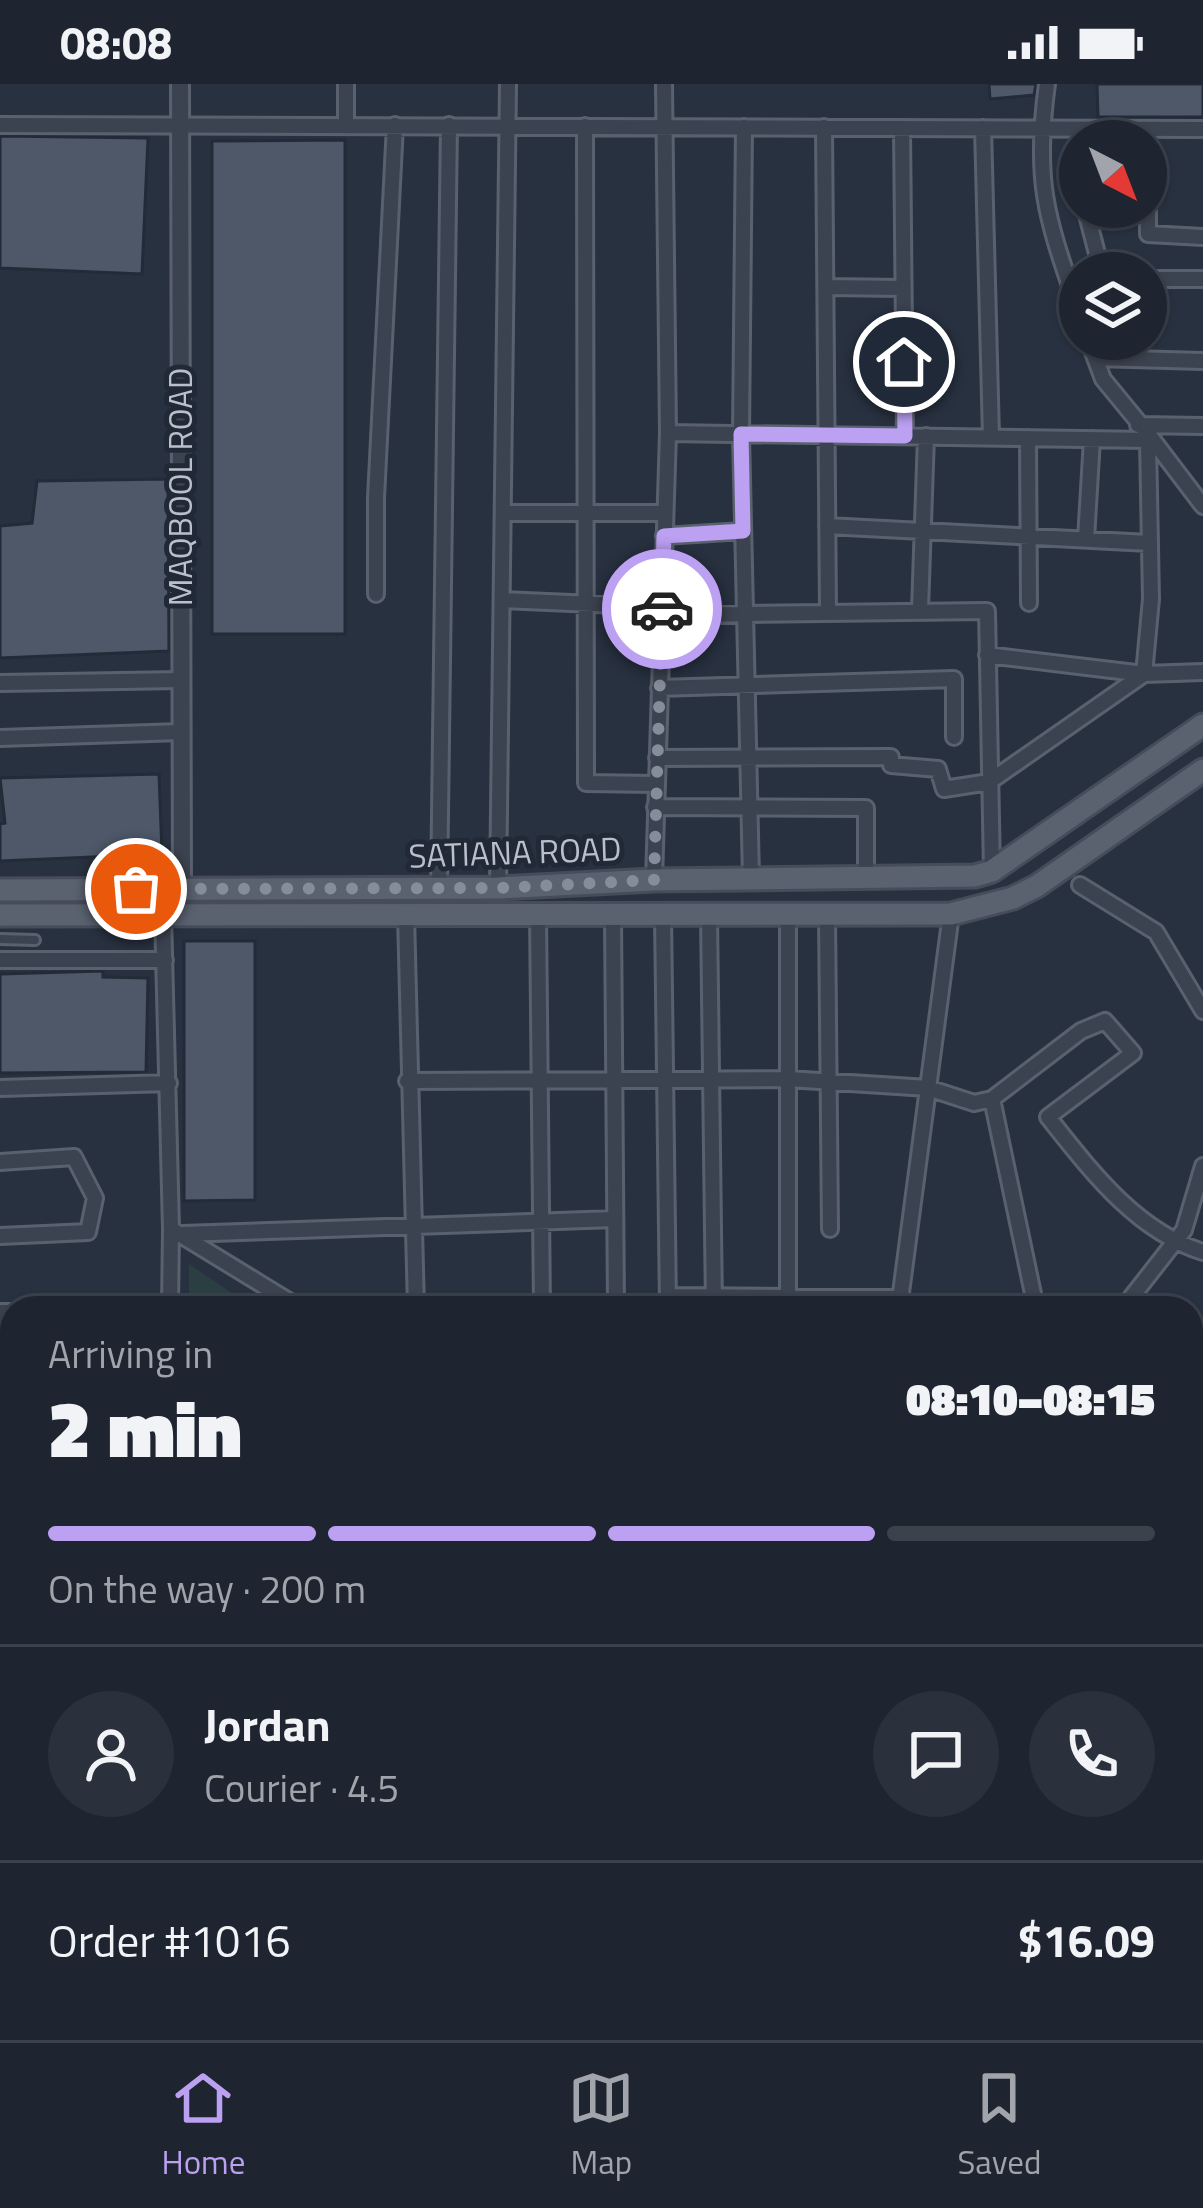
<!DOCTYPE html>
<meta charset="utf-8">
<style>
:root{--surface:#1e2530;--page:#2b313c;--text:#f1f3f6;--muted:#a1a5ab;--line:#3c424c;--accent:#bca0f2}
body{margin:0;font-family:"Titillium Web",sans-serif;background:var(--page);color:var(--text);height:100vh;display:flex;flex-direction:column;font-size:45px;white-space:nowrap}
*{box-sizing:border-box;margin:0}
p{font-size:39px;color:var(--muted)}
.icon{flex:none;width:66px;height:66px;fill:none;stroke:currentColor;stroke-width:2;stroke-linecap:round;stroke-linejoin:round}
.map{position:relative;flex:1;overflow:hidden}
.sheet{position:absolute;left:0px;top:1212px;width:1203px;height:744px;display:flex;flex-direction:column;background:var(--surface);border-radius:36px 36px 0 0;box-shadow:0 3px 9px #0004,0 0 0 3px var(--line)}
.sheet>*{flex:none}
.needle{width:78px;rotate:138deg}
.tools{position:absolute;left:1059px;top:36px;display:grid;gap:24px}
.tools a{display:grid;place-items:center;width:108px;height:108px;border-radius:50%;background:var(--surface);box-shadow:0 3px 9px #0004,0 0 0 3px var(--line);font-size:60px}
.pin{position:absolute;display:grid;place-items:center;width:102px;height:102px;color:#fff;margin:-51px;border:6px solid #fff;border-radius:50%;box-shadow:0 3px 12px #0007}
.courier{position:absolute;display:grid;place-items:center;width:120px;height:120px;margin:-60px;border:9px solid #bca0f2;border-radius:50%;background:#fff;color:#222;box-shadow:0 3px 15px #0007}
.overview em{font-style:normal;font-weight:800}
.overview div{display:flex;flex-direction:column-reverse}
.overview{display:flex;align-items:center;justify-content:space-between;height:204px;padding:0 48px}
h1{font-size:78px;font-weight:800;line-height:90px}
.bar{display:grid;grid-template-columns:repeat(4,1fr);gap:18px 12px;align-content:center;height:144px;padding:0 48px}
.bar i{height:15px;border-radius:9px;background:var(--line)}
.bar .selected{background:var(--accent)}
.bar p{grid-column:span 4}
.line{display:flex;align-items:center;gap:30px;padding:0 48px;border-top:3px solid var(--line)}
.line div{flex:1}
.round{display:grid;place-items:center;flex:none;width:126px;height:126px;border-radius:63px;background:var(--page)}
.status{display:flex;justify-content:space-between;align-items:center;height:84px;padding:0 60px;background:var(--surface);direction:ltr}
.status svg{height:33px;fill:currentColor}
.menu{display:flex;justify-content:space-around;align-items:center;height:168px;border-top:3px solid var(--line);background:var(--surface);font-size:33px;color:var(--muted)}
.menu a{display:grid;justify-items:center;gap:6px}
.menu .selected{color:var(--accent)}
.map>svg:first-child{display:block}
.green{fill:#2b3f42}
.building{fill:#4e5869;stroke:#232a38;stroke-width:3}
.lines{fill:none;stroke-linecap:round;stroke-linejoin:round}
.service-casing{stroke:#5a616e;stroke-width:14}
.minor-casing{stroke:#5a616e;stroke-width:20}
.tertiary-casing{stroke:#5a616e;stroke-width:22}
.primary-casing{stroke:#464c5a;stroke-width:27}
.service{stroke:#3c4350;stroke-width:8}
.minor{stroke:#3c4350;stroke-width:14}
.tertiary{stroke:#3c4350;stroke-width:16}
.primary{stroke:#5a6270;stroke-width:21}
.done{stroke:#868d9a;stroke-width:12;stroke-dasharray:0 21.6}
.route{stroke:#bca0f2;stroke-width:15}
.labels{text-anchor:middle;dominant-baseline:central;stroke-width:10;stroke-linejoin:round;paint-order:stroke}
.street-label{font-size:33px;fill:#b9bfcb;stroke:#212836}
</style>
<div class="status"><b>08:08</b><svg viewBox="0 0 49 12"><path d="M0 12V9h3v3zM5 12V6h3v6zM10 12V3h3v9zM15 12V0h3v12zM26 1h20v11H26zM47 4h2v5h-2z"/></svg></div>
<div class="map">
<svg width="1203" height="1956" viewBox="0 0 1203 1956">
<rect width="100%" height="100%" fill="#283140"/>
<path class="green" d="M189,1180L254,1224H189Z
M63,1944H273V1956H63Z"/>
<path class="building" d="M989,0H1036L1034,11L990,15Z
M1097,0H1203V33H1098Z
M0,52L148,54L142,190L0,184Z
M345,56V550H212V57Z
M168,395L169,567L0,574V442L32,439L37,397Z
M159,690L162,770L0,777V740L5,739L0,694Z
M184,857H255V1116L184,1117Z
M103,887V893L148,894L146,988L0,989V890Z
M0,1371H12V1475H0Z"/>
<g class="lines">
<defs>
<path id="service" d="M0,855L35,856
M5,1682L7,1956"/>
<path id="minor" d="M346,0V41
M1047,0C1033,102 1048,137 1080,231
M0,41L1203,45
M585,42L586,699L656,700
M744,43L741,350L751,794
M824,43L828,528
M902,44L905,352
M983,44L991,353
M1148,45V150L1203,153
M1085,123L1102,189
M1146,195H1203
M826,203L903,204
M1088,255L1103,295L1149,351
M1095,274L1203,277
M1138,341L1203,342
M668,349L1148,356L1149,351L1203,422
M1028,354L1029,519
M503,429H665
M827,442L1149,459
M664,452L743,447
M1086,455L1092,355
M376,510V414L395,41
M502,516L662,523
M920,526L926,352
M662,531L987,527L992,787
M987,571L1144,590L1203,588
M0,599L181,596
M659,604L954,595V653
M0,654L181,648
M657,674L891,673V681L938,685L944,705L989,698L1144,590L1151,515L1148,356
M655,723L866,724V795
M654,796L668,349L664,0
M1080,801L1156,848L1203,927
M439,806L449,41
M498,806L508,0
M163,831L171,1145L300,1224
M406,831L416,1224
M538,831L542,1224
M613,831L616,1224
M663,831L668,1224
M709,831L714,1224
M827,831L830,1145
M0,876H165
M407,997L788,995L928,1004L974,1019L992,1015L1036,1224
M0,1004L169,999
M992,1015L1081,947L1105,937L1133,969L1048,1033C1091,1087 1136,1147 1203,1168
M0,1078L74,1073L95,1114L88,1148L0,1152
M183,1150L615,1135
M668,1212L900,1214
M170,1224L171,1145
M788,1224V831
M899,1224L951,830
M1123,1224L1184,1146L1203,1082
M0,1228H12
M0,1343H12
M0,1564H12
M1191,1621L1203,1622
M0,1681H12
M63,1944V1956
M291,1944V1956
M352,1944V1956
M416,1944V1956
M494,1944L506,1956
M619,1944V1956
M673,1944V1956
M955,1944V1956
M484,1956V1944
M546,1956V1944
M831,1956V1944
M1148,1956L1150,1944"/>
<path id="tertiary" d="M180,0L182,805"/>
<path id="primary" d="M0,806L498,804L654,796L975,792L992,787L1203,641
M0,831L951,830L1013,814L1037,802L1203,686
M1191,1789L1203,1695
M1169,1956L1171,1944"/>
</defs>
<use href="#service" class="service-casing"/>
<use href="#minor" class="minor-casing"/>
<use href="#tertiary" class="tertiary-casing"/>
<use href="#primary" class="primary-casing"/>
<use href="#service" class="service"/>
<use href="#minor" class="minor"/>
<use href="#tertiary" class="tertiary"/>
<use href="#primary" class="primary"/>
</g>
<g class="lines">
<path class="done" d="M136,805L498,804L654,796L662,525"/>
<path class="route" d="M662,525L664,452L743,447L741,350L905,352L904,278"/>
</g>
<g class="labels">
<g class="street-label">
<text transform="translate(180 403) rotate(-90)">MAQBOOL ROAD</text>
<text transform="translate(515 768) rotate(-2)">SATIANA ROAD</text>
</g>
</g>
</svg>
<div class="tools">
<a><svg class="needle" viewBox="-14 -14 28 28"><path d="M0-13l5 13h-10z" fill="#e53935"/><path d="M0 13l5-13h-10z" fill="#a1a5ab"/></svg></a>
<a><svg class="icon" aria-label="layers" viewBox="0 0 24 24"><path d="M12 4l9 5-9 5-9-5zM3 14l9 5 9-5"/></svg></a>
</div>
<div class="pin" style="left:136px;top:805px;background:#ea580c"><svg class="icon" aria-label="bag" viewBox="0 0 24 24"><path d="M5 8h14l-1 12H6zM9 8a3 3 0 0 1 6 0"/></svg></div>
<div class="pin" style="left:904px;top:278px;background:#1f2937"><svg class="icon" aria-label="home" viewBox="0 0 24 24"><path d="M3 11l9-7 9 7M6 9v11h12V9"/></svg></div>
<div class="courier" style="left:662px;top:525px"><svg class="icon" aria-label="car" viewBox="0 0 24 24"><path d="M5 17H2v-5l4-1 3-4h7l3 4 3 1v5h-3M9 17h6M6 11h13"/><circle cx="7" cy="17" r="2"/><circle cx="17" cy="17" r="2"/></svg></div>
<section class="sheet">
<div class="overview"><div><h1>2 min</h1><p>Arriving in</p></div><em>08:10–08:15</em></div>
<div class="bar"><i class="selected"></i><i class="selected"></i><i class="selected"></i><i></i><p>On the way · 200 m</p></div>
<div class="line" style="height:216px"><a class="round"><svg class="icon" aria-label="person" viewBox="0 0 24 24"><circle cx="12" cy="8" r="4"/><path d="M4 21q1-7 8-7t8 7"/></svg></a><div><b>Jordan</b><p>Courier · 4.5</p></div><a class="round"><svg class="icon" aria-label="chat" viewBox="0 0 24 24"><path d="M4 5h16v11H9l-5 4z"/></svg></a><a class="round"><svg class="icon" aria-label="phone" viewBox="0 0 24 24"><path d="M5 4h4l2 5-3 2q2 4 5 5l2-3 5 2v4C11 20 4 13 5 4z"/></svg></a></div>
<div class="line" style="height:156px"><div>Order #1016</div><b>$16.09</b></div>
</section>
</div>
<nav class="menu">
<a class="selected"><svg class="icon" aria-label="home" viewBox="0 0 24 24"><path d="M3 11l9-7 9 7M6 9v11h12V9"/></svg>Home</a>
<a><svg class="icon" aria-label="map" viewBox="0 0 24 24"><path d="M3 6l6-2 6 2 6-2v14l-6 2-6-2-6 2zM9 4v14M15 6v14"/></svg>Map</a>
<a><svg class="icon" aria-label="saved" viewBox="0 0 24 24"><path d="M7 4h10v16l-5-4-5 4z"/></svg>Saved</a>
</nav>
